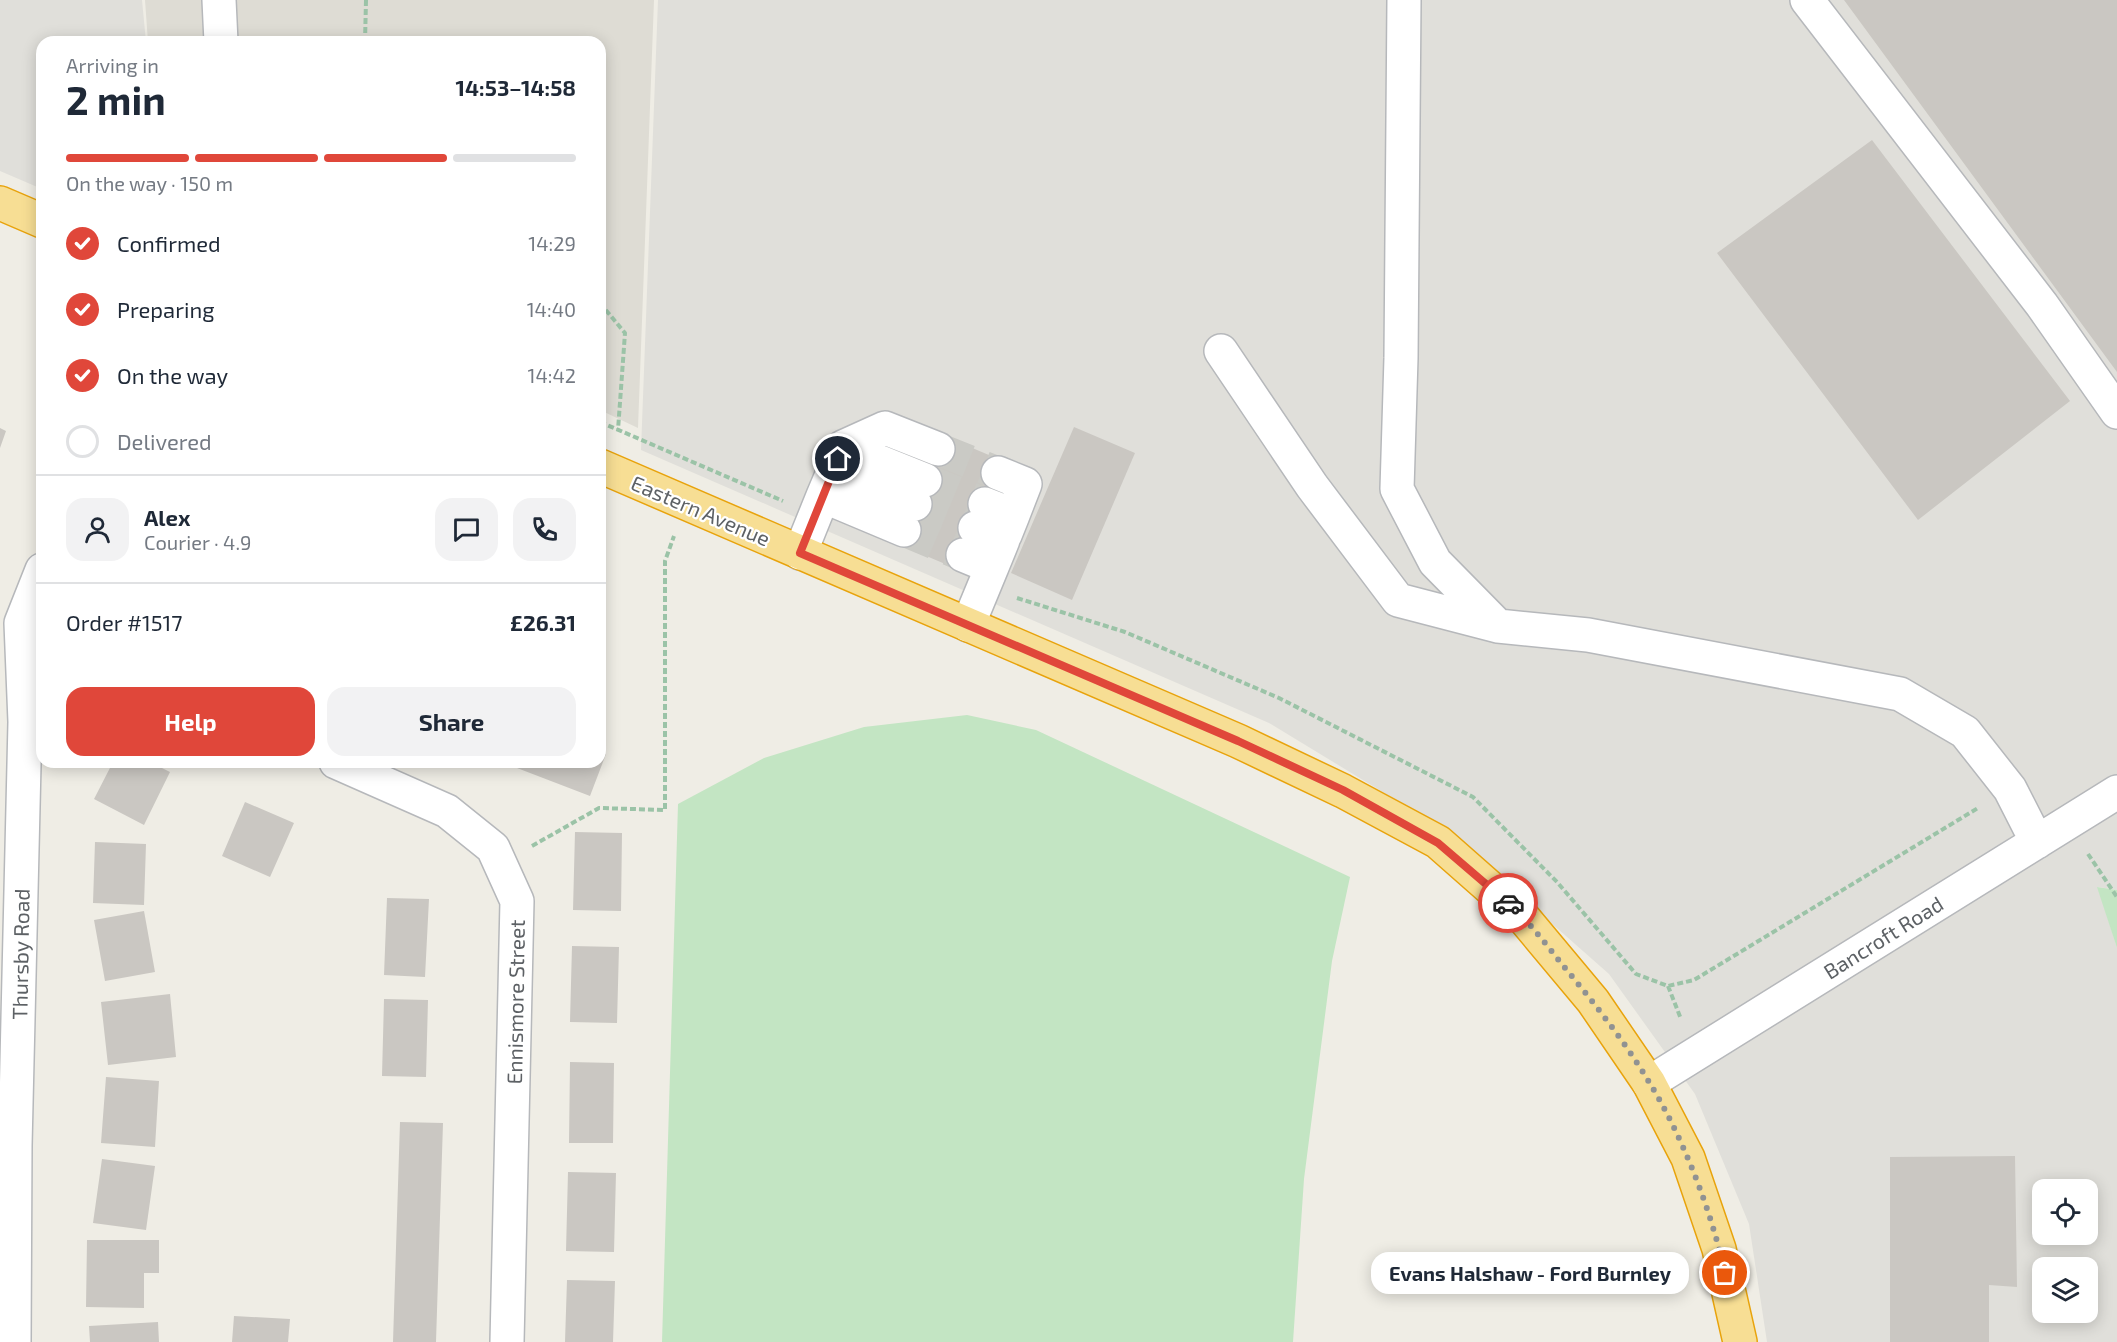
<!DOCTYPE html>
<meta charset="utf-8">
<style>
:root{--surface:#fff;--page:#f2f2f3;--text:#1f2937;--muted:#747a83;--line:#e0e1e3;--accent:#e0473a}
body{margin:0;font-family:"Exo 2",sans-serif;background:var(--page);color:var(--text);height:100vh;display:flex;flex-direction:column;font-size:22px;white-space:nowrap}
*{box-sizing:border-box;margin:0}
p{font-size:20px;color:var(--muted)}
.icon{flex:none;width:33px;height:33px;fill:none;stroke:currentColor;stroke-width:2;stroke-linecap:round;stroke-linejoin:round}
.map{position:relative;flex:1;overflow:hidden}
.side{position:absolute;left:36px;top:36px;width:570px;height:732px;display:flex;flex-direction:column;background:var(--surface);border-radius:18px;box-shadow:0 3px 15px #0003}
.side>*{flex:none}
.buttons{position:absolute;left:2032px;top:1179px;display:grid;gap:12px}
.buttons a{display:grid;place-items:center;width:66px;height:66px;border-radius:12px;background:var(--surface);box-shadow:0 3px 15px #0003;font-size:30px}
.pin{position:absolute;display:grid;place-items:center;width:51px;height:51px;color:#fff;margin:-26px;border:3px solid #fff;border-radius:50%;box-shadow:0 2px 6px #0007}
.courier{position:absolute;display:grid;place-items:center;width:60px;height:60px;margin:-30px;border:4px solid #e0473a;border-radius:50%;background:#fff;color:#222;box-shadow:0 2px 8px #0007}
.bubble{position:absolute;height:42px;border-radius:18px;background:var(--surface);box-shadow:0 3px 15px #0003;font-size:20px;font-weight:700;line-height:42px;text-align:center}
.summary em{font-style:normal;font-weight:700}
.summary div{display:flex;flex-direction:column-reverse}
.summary{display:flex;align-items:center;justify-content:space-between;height:102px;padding:0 30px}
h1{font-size:39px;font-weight:700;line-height:45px}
.bar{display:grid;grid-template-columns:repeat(4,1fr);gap:9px 6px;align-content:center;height:72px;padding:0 30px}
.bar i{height:8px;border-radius:4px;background:var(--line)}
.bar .active{background:var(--accent)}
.bar p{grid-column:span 4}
.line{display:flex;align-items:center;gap:15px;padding:0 30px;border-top:2px solid var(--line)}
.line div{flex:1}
.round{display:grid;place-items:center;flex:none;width:63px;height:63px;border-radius:18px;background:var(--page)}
ol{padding:0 30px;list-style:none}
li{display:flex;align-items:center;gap:18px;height:66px}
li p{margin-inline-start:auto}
li .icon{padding:6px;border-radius:50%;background:var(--accent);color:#fff;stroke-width:4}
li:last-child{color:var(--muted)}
li i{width:33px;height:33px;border:3px solid var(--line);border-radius:50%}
.action{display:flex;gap:12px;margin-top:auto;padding:12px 30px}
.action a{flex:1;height:69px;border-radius:18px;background:var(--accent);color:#fff;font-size:24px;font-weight:700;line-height:69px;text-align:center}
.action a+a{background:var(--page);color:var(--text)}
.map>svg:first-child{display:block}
.industrial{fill:#e0dfda;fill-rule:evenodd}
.education{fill:#dedcd4}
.green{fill:#c3e5c3}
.building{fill:#cac7c2}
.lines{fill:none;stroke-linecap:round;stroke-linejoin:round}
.minor-tunnel{stroke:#cacac5;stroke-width:33;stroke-dasharray:33 16;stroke-linecap:butt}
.minor-casing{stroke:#b6b8bb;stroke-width:36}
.highway-casing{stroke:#e8a30c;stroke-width:36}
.path{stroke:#9bc3a7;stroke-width:4;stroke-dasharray:6 3;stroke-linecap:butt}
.minor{stroke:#fff;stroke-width:33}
.highway{stroke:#f7de94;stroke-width:33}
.done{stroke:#909292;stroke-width:6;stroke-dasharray:0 10.8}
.route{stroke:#e0473a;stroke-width:8}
.labels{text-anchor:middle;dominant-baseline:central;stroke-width:4.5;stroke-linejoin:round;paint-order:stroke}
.street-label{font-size:21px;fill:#5d6165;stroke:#fff}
</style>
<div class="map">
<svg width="2117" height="1342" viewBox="0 0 2117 1342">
<rect width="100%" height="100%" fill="#efede5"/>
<path class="industrial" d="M0,0H142L146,42H42V189L0,171Z
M658,0H2117V890L2098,887L2117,948V1342H1767L1749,1224L1695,1094L1609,974L1447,831L1269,723L641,450ZM2043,1190H2088V1234H2043ZM2043,1268H2088V1312H2043Z"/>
<path class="education" d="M145,0H654L638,428L600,410V42H148Z"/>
<path class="green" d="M967,715L1036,730L1350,877L1332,961L1304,1179L1293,1342H662L678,804L764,758L864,727Z
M2097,887L2117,890V948Z"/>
<path class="building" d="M1844,0H2117V372Z
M1872,140L2070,401L1918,520L1717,253Z
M1074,427L1135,453L1072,600L1011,573Z
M0,428L6,431L0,448Z
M944,436L1003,461L957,569L898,544Z
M600,752L606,754L590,796L517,768L520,762H600Z
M113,762H150L170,772L144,825L94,799Z
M245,802L294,823L270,877L222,856Z
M575,832L622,833L621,911L573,910Z
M95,842L146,844L144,905L93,903Z
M387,898L429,899L425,977L384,975Z
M144,911L155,972L105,981L94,920Z
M572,946L619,947L617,1023L570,1022Z
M170,994L176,1057L108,1065L101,1002Z
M384,999L428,1000L426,1077L382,1076Z
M570,1062L614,1063L613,1143H569Z
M106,1077L159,1081L155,1147L101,1143Z
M400,1122L443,1123L436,1342H393Z
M2015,1156L2017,1287L1989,1285V1342H1890V1157Z
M102,1159L155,1166L146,1230L93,1223Z
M568,1172L616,1173L614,1252L566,1251Z
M87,1240H159V1273H144V1308L86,1307Z
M567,1280L615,1281L613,1342H565Z
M234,1316L290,1319L288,1342H232Z
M158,1322L159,1342H90L89,1326Z"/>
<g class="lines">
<path class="minor-tunnel" d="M938,449L998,473
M925,480L985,504
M915,504L975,528
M904,530L963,555"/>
<defs>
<path id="minor" d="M219,0L221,42
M1404,0L1401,358L1397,489L1435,562L1498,626L1588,635L1900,694L1965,732L2010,789L2037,842
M1807,0L2042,305L2117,412
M1221,351L1312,486L1398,600L1498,626
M843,447L885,428L938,449
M834,470L843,447L925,480
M998,473L1025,484L1013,515
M823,496L834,470L915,504
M985,504L1013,515L1005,535
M975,528L1003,540L992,567
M800,553L823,496L904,530
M963,555L992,567L968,625
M336,762L447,811L493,848L517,901L507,1342
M1649,1083L2117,792
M14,1342L15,1146L25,722L21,623L42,570"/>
<path id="highway" d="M0,203L42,221
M600,466L1238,741L1343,791L1438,842L1522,916L1593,1001L1649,1083L1688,1158L1719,1249L1740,1342"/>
</defs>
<use href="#minor" class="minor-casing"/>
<use href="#highway" class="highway-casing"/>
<path class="path" d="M365,42L366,0
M600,303L625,333L618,430
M600,422L783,501
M1017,598L1125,632L1279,698L1473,797L1557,882L1636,974L1668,986L1694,980L1978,808
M532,846L599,808L665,810V561L674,536
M2088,854L2117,897
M1668,986L1681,1019"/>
<use href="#minor" class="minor"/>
<use href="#highway" class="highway"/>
</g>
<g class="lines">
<path class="done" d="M1508,903C1530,922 1547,946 1565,968C1595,1004 1625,1042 1649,1082C1683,1137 1711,1210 1725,1273"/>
<path class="route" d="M838,459L800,553L1238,741L1343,790L1438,843L1508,903"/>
</g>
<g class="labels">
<g class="street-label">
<text transform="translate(701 510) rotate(23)">Eastern Avenue</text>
<text transform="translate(1883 937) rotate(-32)">Bancroft Road</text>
<text transform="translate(20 954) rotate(-89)">Thursby Road</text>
<text transform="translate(515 1002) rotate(-89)">Ennismore Street</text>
</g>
</g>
</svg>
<div class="buttons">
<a><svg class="icon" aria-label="locate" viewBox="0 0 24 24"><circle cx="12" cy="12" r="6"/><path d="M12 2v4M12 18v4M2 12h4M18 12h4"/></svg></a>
<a><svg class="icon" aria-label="layers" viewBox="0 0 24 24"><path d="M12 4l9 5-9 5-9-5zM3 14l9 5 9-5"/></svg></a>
</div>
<div class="pin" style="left:1725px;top:1273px;background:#ea580c"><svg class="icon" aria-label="bag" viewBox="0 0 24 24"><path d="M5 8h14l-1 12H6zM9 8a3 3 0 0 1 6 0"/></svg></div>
<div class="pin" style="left:838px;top:459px;background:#1f2937"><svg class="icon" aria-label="home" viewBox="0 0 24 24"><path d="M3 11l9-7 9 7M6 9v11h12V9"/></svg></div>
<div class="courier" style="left:1508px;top:903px"><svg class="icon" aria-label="car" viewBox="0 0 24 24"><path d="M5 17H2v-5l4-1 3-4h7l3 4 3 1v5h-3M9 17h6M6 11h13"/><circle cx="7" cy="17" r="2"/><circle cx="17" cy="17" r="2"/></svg></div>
<div class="bubble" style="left:1371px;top:1252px;width:318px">Evans Halshaw - Ford Burnley</div>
<section class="side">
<div class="summary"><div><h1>2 min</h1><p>Arriving in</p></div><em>14:53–14:58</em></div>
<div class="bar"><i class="active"></i><i class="active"></i><i class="active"></i><i></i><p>On the way · 150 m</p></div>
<ol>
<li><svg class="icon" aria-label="check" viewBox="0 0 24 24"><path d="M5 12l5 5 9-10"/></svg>Confirmed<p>14:29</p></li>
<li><svg class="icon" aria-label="check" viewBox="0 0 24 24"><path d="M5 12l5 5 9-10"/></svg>Preparing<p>14:40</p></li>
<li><svg class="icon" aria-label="check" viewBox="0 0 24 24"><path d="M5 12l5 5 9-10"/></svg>On the way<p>14:42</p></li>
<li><i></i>Delivered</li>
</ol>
<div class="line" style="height:108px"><a class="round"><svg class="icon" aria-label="person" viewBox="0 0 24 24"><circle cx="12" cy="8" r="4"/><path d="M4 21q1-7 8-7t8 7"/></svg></a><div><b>Alex</b><p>Courier · 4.9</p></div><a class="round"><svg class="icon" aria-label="chat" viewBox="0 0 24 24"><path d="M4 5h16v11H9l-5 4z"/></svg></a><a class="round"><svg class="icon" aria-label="phone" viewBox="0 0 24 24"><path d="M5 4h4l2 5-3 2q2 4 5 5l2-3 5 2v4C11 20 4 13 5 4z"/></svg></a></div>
<div class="line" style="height:78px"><div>Order #1517</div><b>£26.31</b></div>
<div class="action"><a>Help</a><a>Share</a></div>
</section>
</div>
